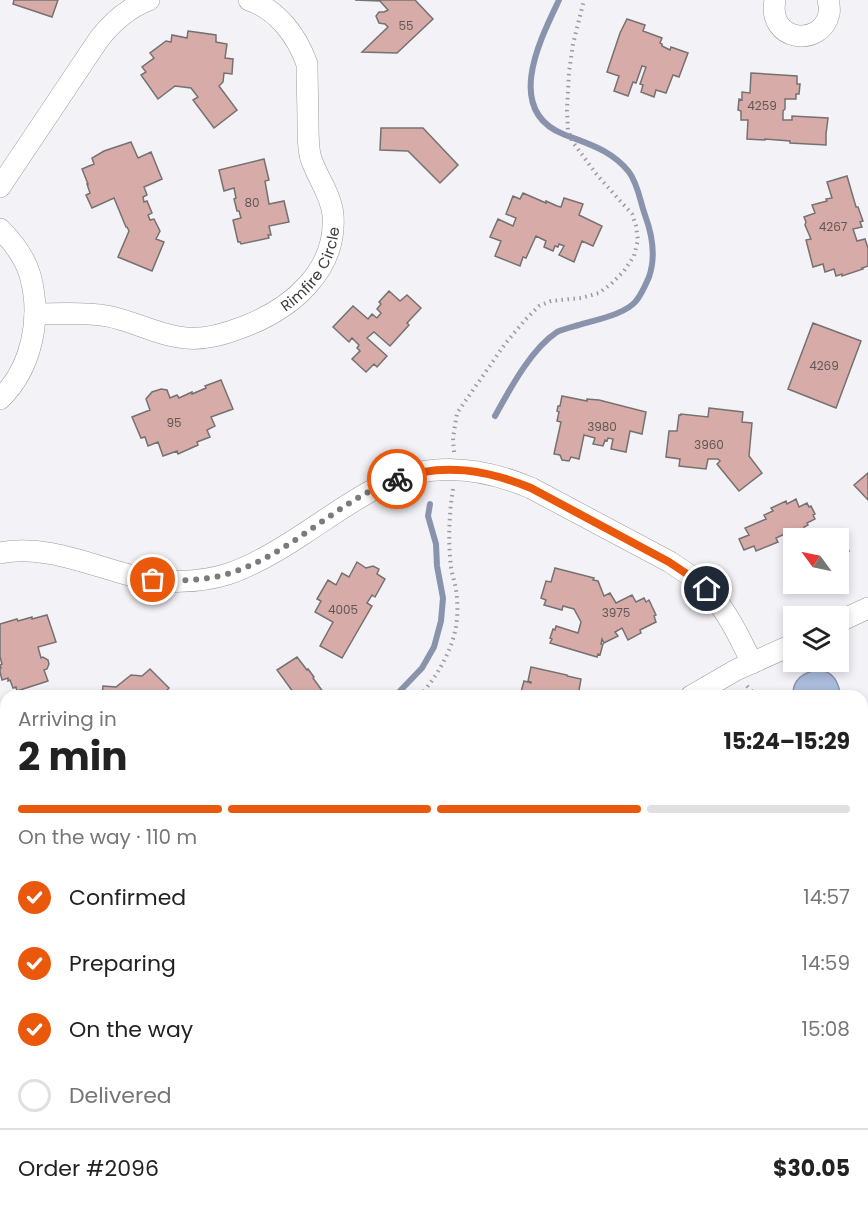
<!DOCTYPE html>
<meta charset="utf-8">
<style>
:root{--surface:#fff;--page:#f6f6f6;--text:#222;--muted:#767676;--line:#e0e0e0;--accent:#ea580c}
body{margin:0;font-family:Poppins,sans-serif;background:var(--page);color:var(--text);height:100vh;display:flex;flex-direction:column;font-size:22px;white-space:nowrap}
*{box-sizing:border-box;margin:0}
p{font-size:20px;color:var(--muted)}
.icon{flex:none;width:33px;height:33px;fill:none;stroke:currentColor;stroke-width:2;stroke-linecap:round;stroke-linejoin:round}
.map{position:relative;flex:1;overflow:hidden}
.details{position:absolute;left:0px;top:690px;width:868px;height:528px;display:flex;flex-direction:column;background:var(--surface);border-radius:18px 18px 0 0;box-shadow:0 3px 9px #0003}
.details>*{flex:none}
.needle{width:39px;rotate:303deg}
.tools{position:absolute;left:783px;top:528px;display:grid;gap:12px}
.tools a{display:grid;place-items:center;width:66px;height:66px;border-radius:0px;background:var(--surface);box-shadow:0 3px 9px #0003;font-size:30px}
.pin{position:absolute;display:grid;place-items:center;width:51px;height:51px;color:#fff;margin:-26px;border:3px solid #fff;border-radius:50%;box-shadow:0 2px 6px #0007}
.courier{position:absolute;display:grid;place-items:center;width:60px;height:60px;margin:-30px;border:4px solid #ea580c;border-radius:50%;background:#fff;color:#222;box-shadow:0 2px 8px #0007}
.overview em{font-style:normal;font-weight:700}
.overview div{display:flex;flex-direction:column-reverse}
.overview{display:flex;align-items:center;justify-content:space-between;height:102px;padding:0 18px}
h1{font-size:39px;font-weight:700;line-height:45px}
.bar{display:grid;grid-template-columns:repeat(4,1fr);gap:9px 6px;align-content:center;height:72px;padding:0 18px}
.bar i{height:8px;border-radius:4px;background:var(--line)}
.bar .on{background:var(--accent)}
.bar p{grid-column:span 4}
.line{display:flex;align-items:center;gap:15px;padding:0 18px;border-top:2px solid var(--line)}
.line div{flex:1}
ol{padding:0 18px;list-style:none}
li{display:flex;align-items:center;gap:18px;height:66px}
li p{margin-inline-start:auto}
li .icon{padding:6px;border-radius:50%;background:var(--accent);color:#fff;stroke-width:4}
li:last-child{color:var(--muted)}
li i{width:33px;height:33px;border:3px solid var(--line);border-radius:50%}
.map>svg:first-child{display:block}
.green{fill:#bec9ad}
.water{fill:#aabbdc;stroke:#8994ac;stroke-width:1.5}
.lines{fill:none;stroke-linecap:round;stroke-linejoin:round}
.stream{stroke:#8994ac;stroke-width:6}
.building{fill:#d7aca8;stroke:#757170;stroke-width:1.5}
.minor-casing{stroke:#9c9b9f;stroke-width:22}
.path{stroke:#9b9a9e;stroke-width:4;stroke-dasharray:1.5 4.5;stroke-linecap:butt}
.minor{stroke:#fff;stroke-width:21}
.done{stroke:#7b7a7d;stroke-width:6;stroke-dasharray:0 10.8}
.route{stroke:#ea580c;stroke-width:8}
.labels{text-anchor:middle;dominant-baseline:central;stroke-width:6;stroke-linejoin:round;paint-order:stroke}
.number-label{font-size:12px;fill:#625657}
.street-label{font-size:15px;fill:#3b3a3c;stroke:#fff}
</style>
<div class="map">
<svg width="868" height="1218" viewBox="0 0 868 1218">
<rect width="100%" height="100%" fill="#f3f2f7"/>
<path class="green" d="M346,1212H462L460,1218H352Z"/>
<path class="water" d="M818,670C834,671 838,682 841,696H793C792,680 803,672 818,670Z
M863,715L868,719V746H863Z
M303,1212H337L341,1214L343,1218H304Z"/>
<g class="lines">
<path class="stream" d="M495,416C510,389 531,349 557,332C563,329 572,327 579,325C595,320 626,314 636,301C641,295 646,284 649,277C656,257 652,234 645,215C640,201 638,184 629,172C612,150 588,144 563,134C504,110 540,40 559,0
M398,696L399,692L422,668L434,647L441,621L443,598L437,566L436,544L428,516L430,504"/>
</g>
<path class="building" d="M14,0H58L52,17L13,4Z
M355,0H415L433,19L397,53L362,52L388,27L385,24L379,23L376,16L379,12H384L388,10L380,1Z
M627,19L645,25L643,31L662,38L660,43L662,44V46L670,50L671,47L688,53L679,77L673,75L666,93L656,90L654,97L641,92L643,85L640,84L646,67L642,66L636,83L633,82L628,96L614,91L619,76L607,72L620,33Z
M188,31L216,35V42L227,44L225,58L233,59L232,74L224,73L223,82L219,86L237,110L214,128L193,100L198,97L191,88L175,86L158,99L141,75L146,72L142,67L154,58L150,53L166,41L171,42L172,35L187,38Z
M751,73L797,76V84H800L799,94H796V99H785V109L783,111V120H792V116L828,118L826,134V145L790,143V141L765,139V140L747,139L748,120H741V111L738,110L739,99L742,100V92L750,93Z
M381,128H423L458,165L440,183L408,151L380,150Z
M131,142L138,158L151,152L162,179L144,187L147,195L143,197L144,202L147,201L152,213L148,215L150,220L154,219L160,231L156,239L164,242L152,271L118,257L129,231L127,227H126L114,198L92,208L86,195L90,193L87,184H88L82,169L94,164L92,158L104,151Z
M264,159L269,180L265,181L269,204L284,201L289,222L269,226L271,235H268L269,238L241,244L240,242H238L233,220L241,218L239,211H237L234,199L236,198L234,188L224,191L219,170Z
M847,176L856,207H858L863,221L860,222L862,227L853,229L857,241L865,239L868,248V266L862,268L863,269L842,276V274L836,276L834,269L825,272L823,264L813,267L806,240L811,239L805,225L806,222L804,217L815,213L812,205L827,201L826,199L832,198L827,182Z
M523,193L546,203V201L557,206L561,207L564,198L583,204L579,215L602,226L593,246L582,241L574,262L559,255L564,246L559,244L558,247L555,246L553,251L544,247L546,241L536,236L526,258L523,257L520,266L495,256L501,241L490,237L498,219L513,226L516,218L506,214L513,196L520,199Z
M389,291L400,301L407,295L421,308L407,323L409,325L390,346L374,332L367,338L387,356L377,367L374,364L366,372L352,359L360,351L357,348L359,345L352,338L349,342L333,327L353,306L368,319L372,314L377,318L381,313L377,309L381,304L379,302Z
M813,323L861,341L836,408L788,389Z
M221,380L233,409L211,417L215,426L207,430L210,437L197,442L198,445L178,454L177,451L163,456L158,442L148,446L145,437L141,438L132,417L150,410L146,399L152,392L161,389L167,390L170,398L177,395L179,398L192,392V394L206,388L205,386Z
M562,396L587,401V399L599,400L646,412L642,434L630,431L626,452L611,449L613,439L608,438L607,441L605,440L603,446L593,444L595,438L584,435L579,459L571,457L569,461L562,460L560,455L554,454L561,422L557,421L559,412L557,411L558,406H560Z
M709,408L743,412L742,422L752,423L749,456L762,473L739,491L717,464L720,461L718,459H708L706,469L679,466L680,459L666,457L669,431H677L679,415H681V414L708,417Z
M868,473V500L854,485Z
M796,499L799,507L807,503L809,507L811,506L815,514L813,515L815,519L807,523L808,525L804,527L807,537L808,538L815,536V537L828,531L832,538L838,535L842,542L844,541L849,551L838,555V538H798L793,530L776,538L778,542L756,551L754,546L744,550L739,539L749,535L745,528L766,519L764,515L773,511L771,508L786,501L787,504Z
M357,562L366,568L373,566L379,569L377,574L385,579L375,597L372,595L367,603L372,606L342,658L320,646L333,622L315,612L321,601L317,599L328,580L336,585L342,573L349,577Z
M555,568L594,578L593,580L598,581L604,596L610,593L616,603L632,595L636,602L644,598L646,602L649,600L656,615L654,616L656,622L640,630L641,633L628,640L622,628L615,632L618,636L604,643L602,639L601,644H603L600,655L598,654L597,657L550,643L552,639L550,638L553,629L555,630L556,626L578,633L581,622L574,609L563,606L562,610L544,605L546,600L541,598L546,581L551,582Z
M47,615L56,642L38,647L41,658L43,657L48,660L49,664L47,669L44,670L48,681L17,691L16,687L13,688L10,680L8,681V678L2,680L0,672V669L1,668L0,665L2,664L0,657V624L17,619L18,621L32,617V619Z
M297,657L307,670L308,669L314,677L313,678L326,696H296L277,670Z
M531,667L567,675V676L581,679L578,696L560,695L559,696H513L514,691L521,692L524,681L531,683V682L528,681Z
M150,669L169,688L162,696H102L103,686L116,687L131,675L142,676Z
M868,887V963L865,965L862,961V935L867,933L862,925V890Z
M868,1032V1084L866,1085L867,1086L862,1088V1034Z
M6,1105V1167L0,1158V1108Z
M101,1212H139L140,1218H102Z
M608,1212H656V1218H608Z"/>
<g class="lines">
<defs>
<g id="minor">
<path d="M775,0C767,42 821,48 829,14C830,10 829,4 828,0"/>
<path d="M0,187L99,39C113,21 128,8 149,0"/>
<path d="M0,229C12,241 25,258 30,275C42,318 32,368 0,399"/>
<path id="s1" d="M35,314C58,314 84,312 107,316C134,321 159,336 186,338C206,340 225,334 243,327C291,309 337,271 333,215C331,193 315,175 310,155C308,145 308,134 308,123C308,104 307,84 307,64C297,36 278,10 249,0"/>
<path d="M0,553C45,544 90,565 133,576C163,584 199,583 228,574C255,565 281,549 305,533C331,516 357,497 386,483C434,461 484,468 531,488L670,562C683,571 697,579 708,590C727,611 740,638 752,663"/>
<path d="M838,622L868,608"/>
<path d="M691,696L736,670L794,644"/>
<path d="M0,758L6,768"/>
<path d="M0,1031L6,1016"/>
<path d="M862,1175L868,1176"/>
<path d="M708,1212H715"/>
<path d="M0,1214L8,1218"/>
</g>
</defs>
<use href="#minor" class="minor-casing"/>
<path class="path" d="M454,452L453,438L457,413L505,344L525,320L539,306L551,301L581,298L599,293L611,284L624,271L634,256L638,240L636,226L632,214L597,175L572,141L568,130L567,110L569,72L573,44L584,0
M747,686L756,696
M420,696C436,677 449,656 455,632C458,619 458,603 456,590C455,582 452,575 451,567C448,542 449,514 453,489
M862,763L868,766
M289,1212L292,1218"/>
<use href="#minor" class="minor"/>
</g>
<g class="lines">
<path class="done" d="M153,580C178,581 203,581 227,574C290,556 336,501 397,479"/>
<path class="route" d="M397,479C443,462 487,470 531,488L669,562L690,576L707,589"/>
</g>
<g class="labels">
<g class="number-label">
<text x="406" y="25">55</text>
<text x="762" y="105">4259</text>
<text x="252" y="202">80</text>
<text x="833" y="226">4267</text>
<text x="824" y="365">4269</text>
<text x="174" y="422">95</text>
<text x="602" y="426">3980</text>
<text x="709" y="444">3960</text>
<text x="343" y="609">4005</text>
<text x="616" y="612">3975</text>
</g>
<g class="street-label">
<text stroke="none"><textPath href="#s1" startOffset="306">Rimfire Circle</textPath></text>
</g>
</g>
</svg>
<div class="tools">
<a><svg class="needle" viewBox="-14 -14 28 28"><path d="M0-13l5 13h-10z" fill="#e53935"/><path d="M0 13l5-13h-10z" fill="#767676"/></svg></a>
<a><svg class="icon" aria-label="layers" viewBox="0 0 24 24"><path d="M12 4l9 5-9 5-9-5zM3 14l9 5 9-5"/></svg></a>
</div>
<div class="pin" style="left:153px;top:580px;background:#ea580c"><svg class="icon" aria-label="bag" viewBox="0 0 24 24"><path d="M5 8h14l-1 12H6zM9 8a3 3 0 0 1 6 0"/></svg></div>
<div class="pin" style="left:707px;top:589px;background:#1f2937"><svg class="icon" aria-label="home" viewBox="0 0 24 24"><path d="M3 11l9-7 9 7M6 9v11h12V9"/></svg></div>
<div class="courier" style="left:397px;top:479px"><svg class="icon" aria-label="bike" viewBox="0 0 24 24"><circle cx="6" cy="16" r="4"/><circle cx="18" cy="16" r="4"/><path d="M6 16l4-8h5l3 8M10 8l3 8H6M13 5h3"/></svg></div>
<section class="details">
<div class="overview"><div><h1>2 min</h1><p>Arriving in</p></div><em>15:24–15:29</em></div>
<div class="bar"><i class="on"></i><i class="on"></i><i class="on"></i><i></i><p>On the way · 110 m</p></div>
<ol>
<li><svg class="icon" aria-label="check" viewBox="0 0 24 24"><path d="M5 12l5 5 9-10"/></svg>Confirmed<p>14:57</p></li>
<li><svg class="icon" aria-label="check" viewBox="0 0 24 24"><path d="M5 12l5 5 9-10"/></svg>Preparing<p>14:59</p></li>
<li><svg class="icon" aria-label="check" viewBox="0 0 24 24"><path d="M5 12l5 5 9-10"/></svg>On the way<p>15:08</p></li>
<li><i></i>Delivered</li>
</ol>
<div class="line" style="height:78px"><div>Order #2096</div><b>$30.05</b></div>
</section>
</div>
